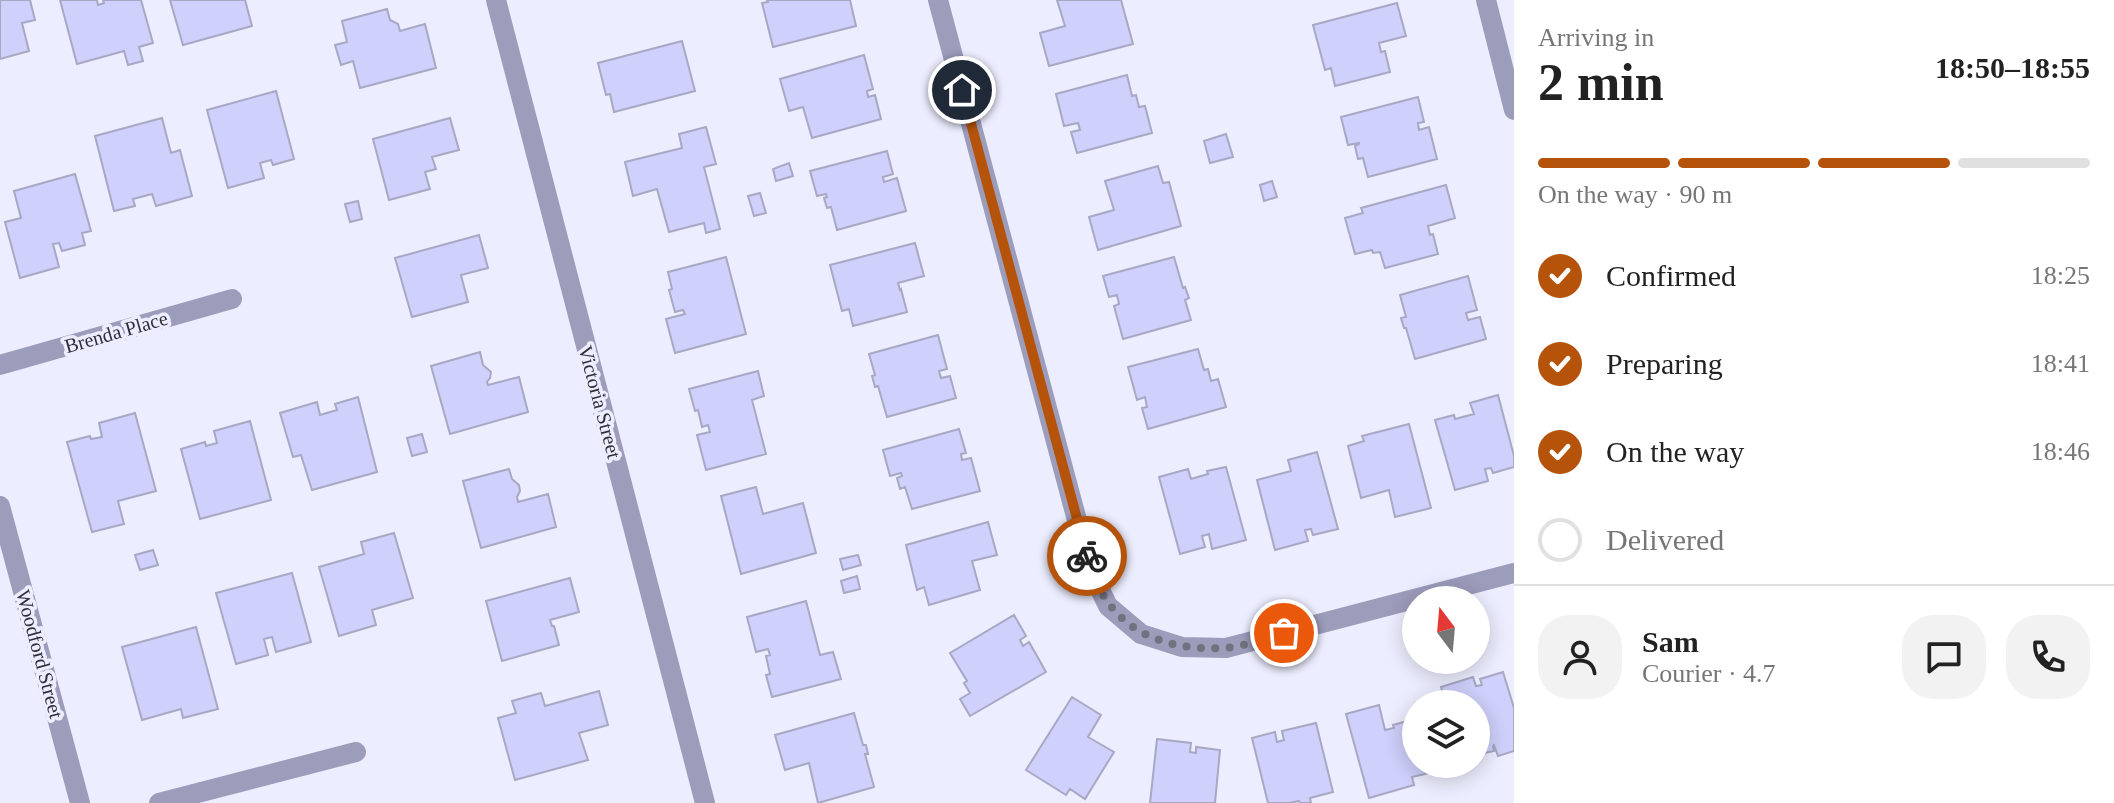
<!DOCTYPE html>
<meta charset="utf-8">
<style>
:root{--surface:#fff;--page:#f2f2f2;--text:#222;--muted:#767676;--line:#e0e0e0;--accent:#b45309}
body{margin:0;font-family:Georgia,serif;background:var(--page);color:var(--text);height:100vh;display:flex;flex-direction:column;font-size:30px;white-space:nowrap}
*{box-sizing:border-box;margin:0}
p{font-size:26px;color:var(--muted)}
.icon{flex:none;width:44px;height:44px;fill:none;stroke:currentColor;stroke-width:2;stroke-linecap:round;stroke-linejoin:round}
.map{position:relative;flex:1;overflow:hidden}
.panel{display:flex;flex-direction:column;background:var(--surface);width:600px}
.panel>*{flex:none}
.needle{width:52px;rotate:344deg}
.controls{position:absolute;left:1402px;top:586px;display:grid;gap:16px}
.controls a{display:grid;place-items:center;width:88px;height:88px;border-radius:50%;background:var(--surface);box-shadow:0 4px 20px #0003;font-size:40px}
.pin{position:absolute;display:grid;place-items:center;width:68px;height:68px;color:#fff;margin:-34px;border:4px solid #fff;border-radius:50%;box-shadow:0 2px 8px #0007}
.courier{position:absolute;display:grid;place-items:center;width:80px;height:80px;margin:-40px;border:6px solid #b45309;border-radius:50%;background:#fff;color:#222;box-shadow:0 2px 10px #0007}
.overview em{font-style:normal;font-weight:700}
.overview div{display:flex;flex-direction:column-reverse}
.overview{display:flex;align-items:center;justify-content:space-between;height:136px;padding:0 24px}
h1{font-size:52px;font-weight:700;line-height:60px}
.bar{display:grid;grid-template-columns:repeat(4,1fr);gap:12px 8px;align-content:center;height:96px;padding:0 24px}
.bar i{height:10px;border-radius:6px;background:var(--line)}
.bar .current{background:var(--accent)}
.bar p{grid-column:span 4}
.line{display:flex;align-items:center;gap:20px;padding:0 24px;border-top:2px solid var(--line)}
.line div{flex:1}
.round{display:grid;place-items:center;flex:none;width:84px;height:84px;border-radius:32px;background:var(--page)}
ol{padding:0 24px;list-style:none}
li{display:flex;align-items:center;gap:24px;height:88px}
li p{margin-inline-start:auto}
li .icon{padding:8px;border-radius:50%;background:var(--accent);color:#fff;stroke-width:4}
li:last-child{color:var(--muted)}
li i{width:44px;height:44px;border:4px solid var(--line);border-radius:50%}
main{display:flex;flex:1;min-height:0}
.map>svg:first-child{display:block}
.building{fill:#cfd0fb;stroke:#a8a8c4;stroke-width:2}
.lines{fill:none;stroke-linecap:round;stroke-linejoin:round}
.minor{stroke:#9c9cbb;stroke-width:20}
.done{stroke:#71727f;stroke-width:8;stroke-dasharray:0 14.4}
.route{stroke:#b45309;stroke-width:10}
.labels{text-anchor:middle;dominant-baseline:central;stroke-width:7;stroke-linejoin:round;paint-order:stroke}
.street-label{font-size:20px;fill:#2f2f3a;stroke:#ecedfe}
</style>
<main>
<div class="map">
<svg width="1514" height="803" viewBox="0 0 1514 803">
<rect width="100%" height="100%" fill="#ecedfe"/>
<path class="building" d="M0,0H30L35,20L22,23L29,51L0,59Z
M60,0H97L98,5L104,3L103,0H141L153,43L139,47L143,61L128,65L124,51L77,64Z
M170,0H245L252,26L183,45Z
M767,0H850L856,26L773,47L762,3L768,2Z
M1057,0H1121L1133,44L1049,66L1040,33L1065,26Z
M1397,3L1406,36L1379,43L1381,52L1385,51L1390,72L1335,86L1331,68L1325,70L1313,25Z
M387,9L390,20L398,24L400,31L425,24L436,68L360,88L353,61L341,65L335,45L347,42L342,21Z
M682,41L695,91L614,112L610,94L606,95L598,63Z
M864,55L873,89L867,91L868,97L875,95L881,119L812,138L803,107L789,111L780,79Z
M1127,75L1132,96L1136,95L1139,107L1145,106L1152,133L1077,153L1071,132L1080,130L1078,123L1064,126L1056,94Z
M276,91L294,159L273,165L271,160L260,163L264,178L228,188L207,110Z
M1418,97L1424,122L1418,123L1419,130L1429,127L1437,159L1368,177L1363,158L1358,159L1355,146L1359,144V143L1348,145L1341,117Z
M162,118L171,153L180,150L192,196L156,206L152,194L133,199L135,206L114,211L95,136Z
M450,118L459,150L432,157L436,169L425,172L430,189L389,200L373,139Z
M706,127L716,164L704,167L720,229L706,233L704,223L669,232L657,189L633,196L625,162L682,148L679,134Z
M1226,134L1233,157L1210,163L1204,141Z
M887,151L893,174L883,177L884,182L897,178L906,211L837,230L831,207L827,208L824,198L827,197L826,194L817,196L810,171Z
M789,163L793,176L776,181L773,169Z
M1158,166L1163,183L1169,182L1181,226L1098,250L1089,217L1114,210L1105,181Z
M75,174L91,231L82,233L85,245L62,251L59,243L53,244L59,267L20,278L5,222L21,218L14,191Z
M1272,181L1277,197L1264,201L1260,185Z
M1446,185L1455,218L1428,226L1430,235L1433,234L1438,254L1385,268L1380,252L1373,253L1372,250L1355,254L1345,218L1363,213L1361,208Z
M760,193L766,213L754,216L748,196Z
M358,201L362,219L350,222L345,204Z
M479,235L488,268L461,275L468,302L412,317L395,258Z
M915,243L924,276L898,283L900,290L901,289L907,312L853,326L849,309L842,311L830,265Z
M726,257L746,334L675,353L666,319L685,314L683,310L675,312L669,290L672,289L668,272Z
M1174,257L1183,288L1185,287L1189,298L1185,300L1191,320L1123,339L1114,306L1119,304L1117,295L1109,297L1103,276Z
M1468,276L1477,310L1466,313L1468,320L1480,317L1486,339L1415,359L1406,328H1404L1401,318L1406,317L1400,295Z
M938,335L947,369L939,371L941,378L950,376L956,398L887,417L878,386L875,387L872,376L875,375L869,354Z
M1198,349L1204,370L1208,369L1211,381L1218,379L1226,407L1148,429L1142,408L1147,407L1145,397L1137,400L1128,367Z
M480,352L483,365L491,372L490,378L487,382L488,385L519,377L528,412L450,434L431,366Z
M758,371L764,396L752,400L766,454L706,470L697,435L710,432L708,425L702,427L698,410L695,411L689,389Z
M1498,395L1514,456V467L1493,473L1491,468L1485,469L1488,481L1455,490L1435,420L1454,415L1455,419L1474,414L1470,403Z
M358,397L377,472L312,490L301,455L293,457L280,413L317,402L320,415L337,410L335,404Z
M135,413L156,491L118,501L124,524L92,532L67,442L90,436L91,439L102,437L99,423Z
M250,421L271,500L200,519L181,449L205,442L206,446L217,443L214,431Z
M1409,424L1431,508L1395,517L1389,490L1361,498L1348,446L1364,441L1362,436Z
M959,429L966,453L961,454L962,460L971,458L980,491L912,509L905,487L900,489L897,478L902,476L901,473L890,476L883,450Z
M422,434L427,452L412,456L407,438Z
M1317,452L1338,529L1313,535L1311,529L1305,530L1308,541L1275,550L1257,480L1291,471L1288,460Z
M1226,467L1246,540L1212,549L1209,534L1202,536L1205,547L1180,554L1159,477L1188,469L1191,479L1208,474L1207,471Z
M509,469L512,479L519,485L520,491L517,497L518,502L548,494L556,527L481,548L463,481Z
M756,487L763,514L803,503L816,553L741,574L721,496Z
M988,522L997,555L972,561L980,590L929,605L924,587L917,590L906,545Z
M394,533L413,598L372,610L376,625L339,636L319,567L364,554L361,542Z
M153,550L158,565L140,570L135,555Z
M858,555L861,565L843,570L840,559Z
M292,573L311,642L276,652L272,637L264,639L268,655L236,664L216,593Z
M857,576L860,589L844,593L841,581Z
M570,578L579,612L550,620L552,626H554L559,645L502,661L486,601Z
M806,601L820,655L833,652L841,679L772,697L766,675L770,674L766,656L770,655L768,649L756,652L747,617Z
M1014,615L1026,636L1020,640L1023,646L1029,642L1046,672L970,716L960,699L970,693L964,683L967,681L950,653Z
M196,627L218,709L183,718L181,709L142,720L122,647Z
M1503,672L1514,708V751L1498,756L1494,745L1493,746L1494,751L1484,753L1483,749L1476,751V704H1446L1441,687L1473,677L1476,686L1482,685L1480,679Z
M599,691L608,725L579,733L588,760L515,780L498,718L516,713L512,701L541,693L545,706Z
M1072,697L1101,715L1088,737L1114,752L1085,799L1070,789L1066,795L1026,770Z
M1379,705L1385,730L1394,728L1393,725L1414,719L1416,764H1427L1429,773L1412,777L1414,785L1369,798L1346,714Z
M854,713L863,745H866L868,754H865L874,787L818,803L809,763L785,770L775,735Z
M1316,723L1333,792L1310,798L1311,803H1300L1299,801L1289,803H1268L1252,738L1275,732L1277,742L1284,740L1282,731Z
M1157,739L1191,743L1190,752L1196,753V747L1220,750L1215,803H1150Z"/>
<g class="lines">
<path class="minor" d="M496,0L705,803
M938,0L1090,569L1108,606L1141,634L1182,647L1226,648L1514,573
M1486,0L1514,110
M0,365L232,299
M0,506L80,803
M159,803L356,752"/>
</g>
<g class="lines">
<path class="done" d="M1087,556C1105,625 1155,651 1223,648C1243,647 1265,638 1284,633"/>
<path class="route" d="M962,90L1087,556"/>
</g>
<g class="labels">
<g class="street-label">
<text transform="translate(116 332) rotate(-16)">Brenda Place</text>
<text transform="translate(600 402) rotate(75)">Victoria Street</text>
<text transform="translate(40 654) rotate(75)">Woodford Street</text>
</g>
</g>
</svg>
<div class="controls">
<a><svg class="needle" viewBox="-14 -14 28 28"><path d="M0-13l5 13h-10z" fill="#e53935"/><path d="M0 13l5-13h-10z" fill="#767676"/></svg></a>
<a><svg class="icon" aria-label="layers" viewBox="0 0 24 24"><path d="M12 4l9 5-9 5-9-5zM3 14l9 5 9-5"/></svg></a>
</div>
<div class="pin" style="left:1284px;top:633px;background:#ea580c"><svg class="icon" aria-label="bag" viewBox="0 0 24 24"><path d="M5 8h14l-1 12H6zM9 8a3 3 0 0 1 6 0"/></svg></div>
<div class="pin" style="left:962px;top:90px;background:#1f2937"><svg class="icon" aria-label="home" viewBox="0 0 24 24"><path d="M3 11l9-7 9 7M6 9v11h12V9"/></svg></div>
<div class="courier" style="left:1087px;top:556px"><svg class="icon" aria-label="bike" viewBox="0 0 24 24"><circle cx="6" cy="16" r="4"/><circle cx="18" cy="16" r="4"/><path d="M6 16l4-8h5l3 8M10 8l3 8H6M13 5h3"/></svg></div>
</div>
<section class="panel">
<div class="overview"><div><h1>2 min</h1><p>Arriving in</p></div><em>18:50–18:55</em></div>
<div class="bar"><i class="current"></i><i class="current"></i><i class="current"></i><i></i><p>On the way · 90 m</p></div>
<ol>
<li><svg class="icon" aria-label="check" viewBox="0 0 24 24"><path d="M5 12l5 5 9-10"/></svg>Confirmed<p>18:25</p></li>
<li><svg class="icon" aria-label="check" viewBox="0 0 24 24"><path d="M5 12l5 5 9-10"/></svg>Preparing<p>18:41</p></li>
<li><svg class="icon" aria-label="check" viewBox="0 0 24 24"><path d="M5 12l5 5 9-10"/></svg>On the way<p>18:46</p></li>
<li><i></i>Delivered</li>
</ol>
<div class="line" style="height:144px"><a class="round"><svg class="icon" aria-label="person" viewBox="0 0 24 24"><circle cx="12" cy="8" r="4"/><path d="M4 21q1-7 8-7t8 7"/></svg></a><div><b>Sam</b><p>Courier · 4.7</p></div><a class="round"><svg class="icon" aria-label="chat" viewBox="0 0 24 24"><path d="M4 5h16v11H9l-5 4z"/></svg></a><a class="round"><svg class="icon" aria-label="phone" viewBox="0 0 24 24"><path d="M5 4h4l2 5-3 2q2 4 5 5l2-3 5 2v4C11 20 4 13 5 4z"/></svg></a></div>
</section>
</main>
